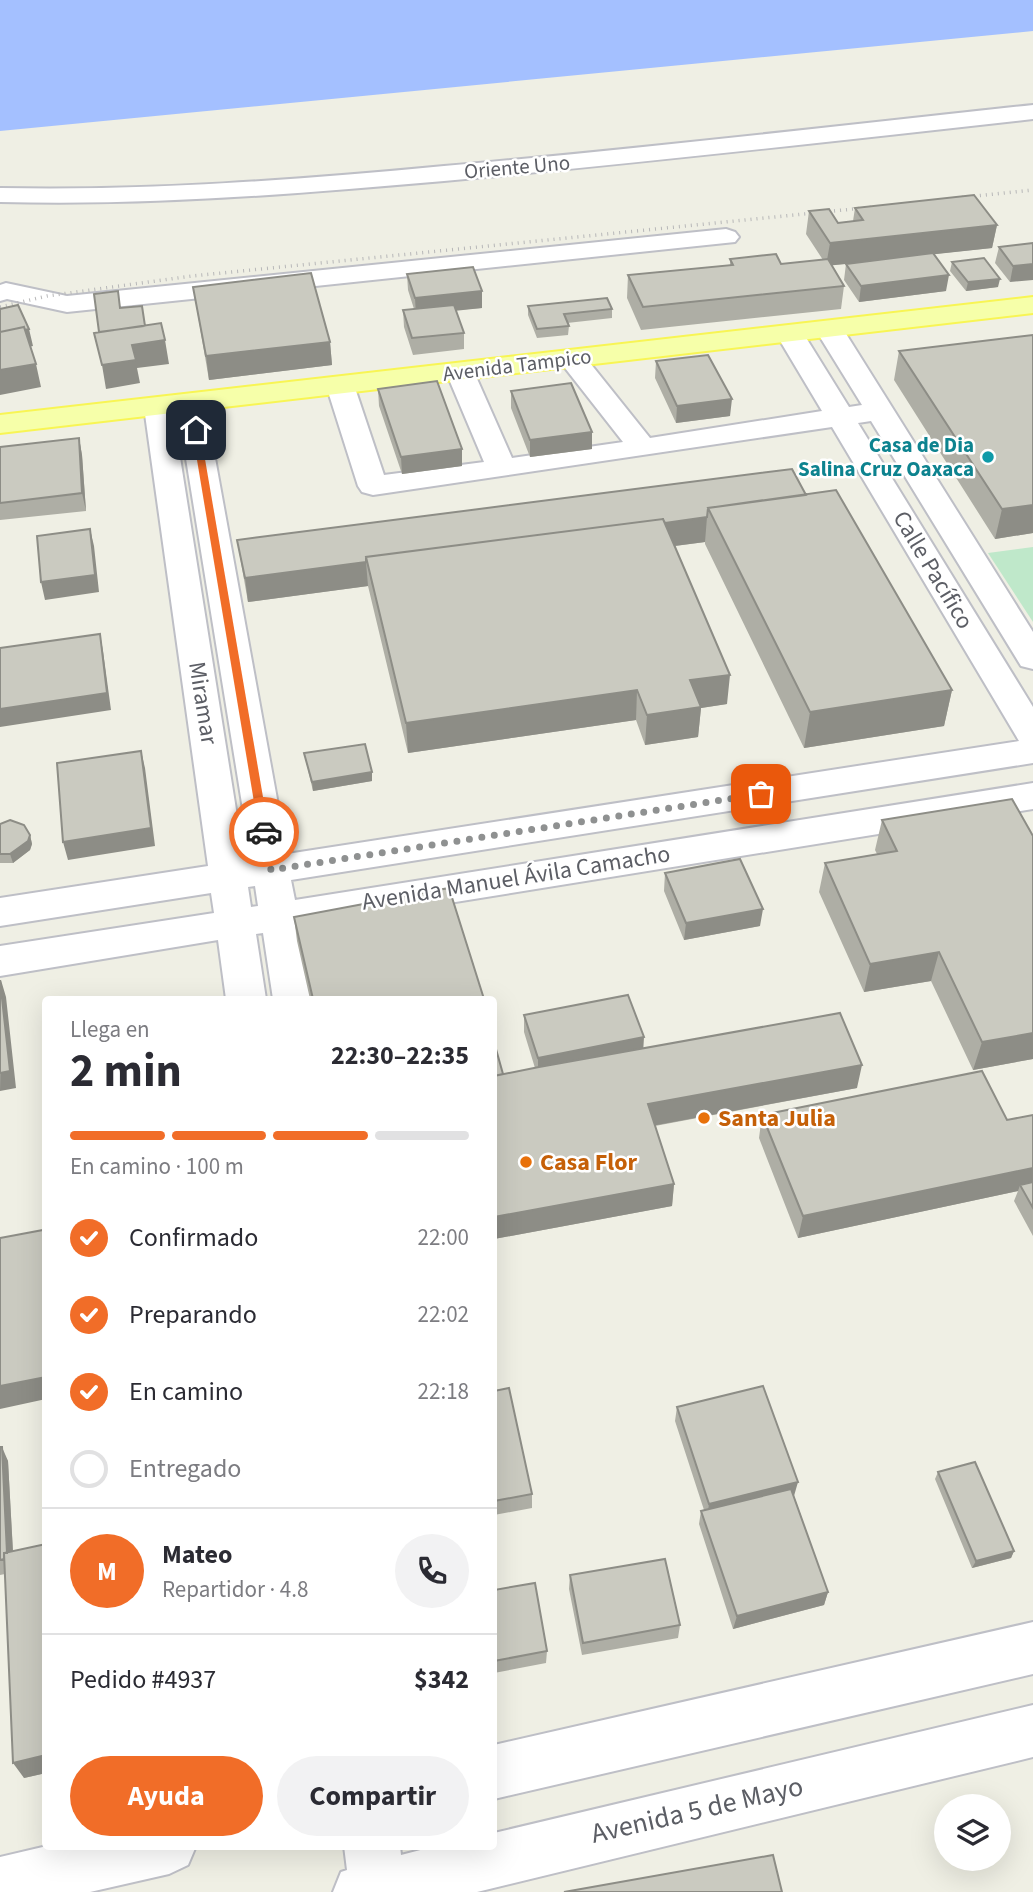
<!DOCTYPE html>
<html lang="es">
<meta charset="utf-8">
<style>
:root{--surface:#fff;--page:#f2f2f3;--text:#2b2b33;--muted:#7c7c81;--line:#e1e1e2;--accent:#f16d28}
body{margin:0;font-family:"Source Sans 3",sans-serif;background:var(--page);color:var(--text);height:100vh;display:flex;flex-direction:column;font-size:26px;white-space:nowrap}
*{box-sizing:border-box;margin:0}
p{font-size:23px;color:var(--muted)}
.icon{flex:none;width:38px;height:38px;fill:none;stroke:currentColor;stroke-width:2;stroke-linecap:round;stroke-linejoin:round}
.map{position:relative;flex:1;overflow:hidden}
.panel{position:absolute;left:42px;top:996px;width:455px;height:854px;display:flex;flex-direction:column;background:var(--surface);border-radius:7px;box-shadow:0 7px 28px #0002}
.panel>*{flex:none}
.controls{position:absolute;left:934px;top:1794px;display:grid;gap:14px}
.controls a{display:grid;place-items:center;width:77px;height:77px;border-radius:50%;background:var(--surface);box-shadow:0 7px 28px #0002;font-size:35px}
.pin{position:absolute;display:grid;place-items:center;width:60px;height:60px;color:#fff;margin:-30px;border-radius:14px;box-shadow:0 4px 10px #0006}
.courier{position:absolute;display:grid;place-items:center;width:70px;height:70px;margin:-35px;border:5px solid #f16d28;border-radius:50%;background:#fff;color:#222;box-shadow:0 2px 9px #0007}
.headline em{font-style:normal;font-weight:700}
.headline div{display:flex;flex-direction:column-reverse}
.headline{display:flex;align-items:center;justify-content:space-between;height:119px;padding:0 28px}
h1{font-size:46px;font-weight:700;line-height:52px}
.bar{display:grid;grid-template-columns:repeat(4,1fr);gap:10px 7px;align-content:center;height:84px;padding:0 28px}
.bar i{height:9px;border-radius:5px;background:var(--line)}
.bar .current{background:var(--accent)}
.bar p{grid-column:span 4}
.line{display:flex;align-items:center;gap:18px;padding:0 28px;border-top:2px solid var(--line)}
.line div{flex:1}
.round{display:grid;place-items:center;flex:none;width:74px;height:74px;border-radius:37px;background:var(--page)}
ol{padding:0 28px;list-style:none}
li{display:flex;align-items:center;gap:21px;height:77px}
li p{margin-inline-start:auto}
li .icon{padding:7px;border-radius:50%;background:var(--accent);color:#fff;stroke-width:4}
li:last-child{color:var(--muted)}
li i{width:38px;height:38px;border:4px solid var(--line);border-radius:50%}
.button{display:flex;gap:14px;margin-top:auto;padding:14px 28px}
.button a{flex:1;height:80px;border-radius:42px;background:var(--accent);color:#fff;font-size:28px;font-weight:700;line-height:80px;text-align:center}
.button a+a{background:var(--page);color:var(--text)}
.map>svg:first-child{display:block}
.green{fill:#bfe8ca}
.water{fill:#a4c0ff}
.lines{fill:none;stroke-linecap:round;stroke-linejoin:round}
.minor-casing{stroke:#bebfc6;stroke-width:4}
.major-casing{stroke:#f8f554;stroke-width:4}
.minor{fill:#fff;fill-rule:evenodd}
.major{fill:#f6ffa9;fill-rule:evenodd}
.rail{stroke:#b7b7b8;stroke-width:3.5;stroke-dasharray:1 5;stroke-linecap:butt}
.wall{fill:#aeaea5}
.shaded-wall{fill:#8d8d86}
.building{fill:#cacac0;stroke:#8d8d86;stroke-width:2}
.route{fill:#f16d28}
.done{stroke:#8f9191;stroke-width:7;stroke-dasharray:0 12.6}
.culture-dot{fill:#0f9aa8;stroke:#fff;stroke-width:2.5}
.food-dot{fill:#e8710a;stroke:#fff;stroke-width:2.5}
.labels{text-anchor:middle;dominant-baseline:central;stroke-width:5;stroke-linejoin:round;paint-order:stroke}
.far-street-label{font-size:21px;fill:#5c5e65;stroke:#fff}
.far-culture-label{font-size:21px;font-weight:bold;fill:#0d838f;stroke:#fff;text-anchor:end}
.street-label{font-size:24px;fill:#5c5e65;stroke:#fff}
.food-label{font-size:24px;font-weight:bold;fill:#c56008;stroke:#fff;text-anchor:start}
.near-street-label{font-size:28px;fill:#5c5e65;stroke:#fff}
</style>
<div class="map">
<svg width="1033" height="1892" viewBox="0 0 1033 1892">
<rect width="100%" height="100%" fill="#efefe4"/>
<path class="green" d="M1033,547V622L988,553Z"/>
<path class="water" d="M0,0H1033V31L0,131Z"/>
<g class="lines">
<defs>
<path id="minor" d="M1033,105V119C837,141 640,163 444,181C296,194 149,206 0,202V188C149,191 296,180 444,166C640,149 837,126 1033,105Z
M726,229L735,232L739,237L735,242L67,312L7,299L0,301V285L6,283L67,296Z
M829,321L839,323L843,329L1033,632V669L1021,666L871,421L858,423L1033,707V763L291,880L295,900L1033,783V809L300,927L313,999H273L263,933L256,934L266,999H226L218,940L0,976V946L214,913L211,893L0,926V898L208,866L144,407L148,401L158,398L168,401L172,407L244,860L251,859L177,403L181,397L191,394L201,397L205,403L287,854L1019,741L832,427L373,495L362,492L358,486L326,385L330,379L340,377L350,379L354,385L384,475L484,462L446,372L450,366L460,364L470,366L474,372L512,458L623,442L558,359L562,353L572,351L582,353L650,438L822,411L776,334L780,328L790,326L800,328L849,407L862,405L815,329L819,323ZM255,886L258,906L251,907L248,887Z
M1033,1622V1674L494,1799V1745Z
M1033,1705V1757L477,1892H333L341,1872L347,1870L344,1846H400L401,1855L436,1846H494V1833Z
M47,1846H196L188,1865L169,1874L90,1892H0V1857Z"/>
<path id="major" d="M1033,297V313L0,433V415Z"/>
</defs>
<use href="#minor" class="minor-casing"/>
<use href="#major" class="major-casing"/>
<use href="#minor" class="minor"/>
<use href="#major" class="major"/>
<path class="rail" d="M956,198L1033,190
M0,307L47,296L192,276L873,207"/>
</g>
<path class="wall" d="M855,208L997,225L992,248L934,254L946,291L859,302L844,280L846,264L832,265L844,286L841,309L641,330L627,298L628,275L730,265V259L781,264L823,260L806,234L809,211L838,223L853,221Z
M1033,243L1010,282L995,263L999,247Z
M952,262L998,287L966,291L950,271Z
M407,274L482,291V308L456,310L464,333V349L413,355L404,327L403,310L414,309L408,290Z
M193,287L330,342L332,365L209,380Z
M528,306L612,309V318L567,323L569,326L568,335L537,338L528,315Z
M1033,335V533L995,539L894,380L899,351Z
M656,361L730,416L676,423L655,378Z
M378,389L462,466L402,474L379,406Z
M511,391L592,449L530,457L511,408Z
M79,438L82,455L86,511L0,520V447Z
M806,495L952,690L944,726L804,748L705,544V542L675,546L727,704L701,708L698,737L645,745L636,720L408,753L368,586L248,602L237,540Z
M304,753L372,781L313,791Z
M882,820L1033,1059L973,1070L931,981L864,992L819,892L825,863L877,854L875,850Z
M0,824L30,835L32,844L30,850L13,863H0Z
M665,873L760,926L684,940L664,891Z
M294,917L484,999H310L297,941Z
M524,1015L643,1048L857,1088L655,1126L674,1184L672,1206L494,1239V1042L503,1074L535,1068L524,1032Z
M762,1115L1007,1120L1033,1115V1236L1014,1201L1018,1191L798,1238L759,1138Z
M494,1391L532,1494V1508L494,1515Z
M677,1407L794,1496L828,1592L824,1605L733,1629L699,1524L701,1511L704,1510L675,1421Z
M0,1447L8,1461L13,1551L46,1544V1773L24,1778L5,1574L0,1575Z
M938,1472L1014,1551L1011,1558L972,1568L935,1479Z
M570,1575L680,1625L678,1638L582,1655L569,1589Z
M494,1590L547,1651L546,1663L494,1673Z"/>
<path class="shaded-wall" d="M997,225L992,248L826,266L830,243Z
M1033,264V280L1010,282L1013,266Z
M949,275L946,291L859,302L861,286Z
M1000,279L998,287L966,291L968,282Z
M482,291V308L416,315L415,298Z
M29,329L33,346L0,353V335Z
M99,335L148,343L165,340L169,364L137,368L140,383L106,389L102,365Z
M330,342L332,365L209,380L206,356Z
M36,364L41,387L0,395V370Z
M732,399L730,416L676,423L677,406Z
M592,432V449L530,457V440Z
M79,438L82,455L86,511L82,493Z
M462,449V466L402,474L401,457Z
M1033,505V533L995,539L1002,509Z
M707,517L705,542L372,585L367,562Z
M90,529L94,546L99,592L45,600L41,582Z
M366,562L368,586L248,602L245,578Z
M100,634L103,651L111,710L0,727V709Z
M730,675L727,704L701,708L698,737L645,745L647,715L690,680Z
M637,690L636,720L408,753L406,723Z
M952,690L944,726L804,748L810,712Z
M141,751L145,768L155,846L68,860L63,842Z
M372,772V781L313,791L312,782Z
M30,835L32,844L30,850L13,863L10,854Z
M763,909L760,926L684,940L686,923Z
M939,952L931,981L864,992L870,964Z
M1,980L6,997L16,1088L0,1091Z
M1033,1033V1059L973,1070L982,1042Z
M644,1037L643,1054L538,1075V1058Z
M862,1065L857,1088L646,1127L648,1104Z
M1033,1168V1188L1020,1185L1018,1191L798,1238L803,1216Z
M674,1184L672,1206L494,1239V1217Z
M46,1377V1399L0,1409V1386Z
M2,1447L8,1461L14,1572L7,1559Z
M798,1482L794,1496L707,1518L709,1504Z
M1014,1551L1011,1558L972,1568L976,1561Z
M828,1592L824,1605L733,1629L737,1616Z
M46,1755V1773L24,1778L13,1763Z"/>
<path class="building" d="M974,195L997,225L830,243L809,211L829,209L838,223L863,220L855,208Z
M1033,243V264L1013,266L999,247Z
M933,253L949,275L861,286L846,264Z
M776,254L781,264L828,259L844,286L643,307L628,275L733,265L730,259Z
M984,258L1000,279L968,282L952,262Z
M473,267L482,291L415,298L407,274Z
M311,273L330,342L206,356L193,287Z
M118,291L120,308L142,306L145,326L99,332L94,294Z
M607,298L612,309L564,314L569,326L537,329L528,306Z
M18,305L29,329L25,330L24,327L0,332V309Z
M454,305L464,333L412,338L403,310Z
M161,323L165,340L132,345L136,360L102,365L94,333Z
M24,327L36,364L0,370V332Z
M1033,335V505L1002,509L899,351Z
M708,355L732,399L677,406L656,361Z
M437,381L462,449L401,457L378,389Z
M571,383L592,432L530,440L511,391Z
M79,438L82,493L0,503V447Z
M792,469L806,495L708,508L707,517L665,523L663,519L366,557V562L245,578L237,540Z
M836,490L952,690L810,712L708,508Z
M663,519L730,675L690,680L701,707L647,715L637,690L406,723L366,557Z
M90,529L95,575L41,582L37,536Z
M100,634L107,693L0,709V648Z
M365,744L372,772L312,782L304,753Z
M141,751L151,828L63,842L57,763Z
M1012,799L1033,836V1033L982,1042L939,952L870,964L825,863L897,851L882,820Z
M10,820L24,825L30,835L28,841L10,854H0V824Z
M740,859L763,909L686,923L665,873Z
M449,888L484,999H313L294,917Z
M0,980L10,1071L0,1073Z
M628,995L644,1037L538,1058L524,1015Z
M840,1013L862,1065L648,1104L674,1184L494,1217V1076L539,1067Z
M494,1042L503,1074L494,1076Z
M982,1071L1007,1120L1033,1115V1168L803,1216L762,1115Z
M1033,1182V1208L1020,1185Z
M43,1230L46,1263V1377L0,1386V1238Z
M763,1386L798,1482L709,1504L677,1407Z
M509,1388L532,1494L494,1501V1391Z
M0,1447H2L7,1553H4V1559L0,1560Z
M975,1462L1014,1551L976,1561L938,1472Z
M791,1489L828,1592L737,1616L701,1511Z
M46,1544V1755L13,1763L4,1553Z
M665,1559L680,1625L583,1643L570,1575Z
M535,1583L547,1651L494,1661V1590Z
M773,1855L782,1892H564Z"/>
<path class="route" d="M196,428L200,430L269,832L264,836L259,832L192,430Z"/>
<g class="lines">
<path class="done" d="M264,832L271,870L761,794"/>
</g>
<circle class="culture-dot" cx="988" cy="457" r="7"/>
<g class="food-dot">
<circle cx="704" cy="1118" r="7"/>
<circle cx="526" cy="1162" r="7"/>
</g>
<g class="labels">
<g class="far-street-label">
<text transform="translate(517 167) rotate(-5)">Oriente Uno</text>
<text transform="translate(517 365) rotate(-7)">Avenida Tampico</text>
</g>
<g class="far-culture-label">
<text x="974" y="445">Casa de Dia<tspan x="974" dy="24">Salina Cruz Oaxaca</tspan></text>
</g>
<g class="street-label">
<text transform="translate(933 570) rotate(59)">Calle Pacífico</text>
<text transform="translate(203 703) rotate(81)">Miramar</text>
<text transform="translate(516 878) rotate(-9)">Avenida Manuel Ávila Camacho</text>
</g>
<g class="food-label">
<text x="718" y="1118">Santa Julia</text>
<text x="540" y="1162">Casa Flor</text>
</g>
<g class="near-street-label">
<text transform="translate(697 1810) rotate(-13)">Avenida 5 de Mayo</text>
</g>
</g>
</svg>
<div class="controls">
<a><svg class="icon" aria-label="layers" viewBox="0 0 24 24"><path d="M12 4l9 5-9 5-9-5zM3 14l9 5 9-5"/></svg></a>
</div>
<div class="pin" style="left:761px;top:794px;background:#ea580c"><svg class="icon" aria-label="bag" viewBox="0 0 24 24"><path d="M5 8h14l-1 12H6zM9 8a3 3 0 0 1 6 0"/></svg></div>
<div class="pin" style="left:196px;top:430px;background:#1f2937"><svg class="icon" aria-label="home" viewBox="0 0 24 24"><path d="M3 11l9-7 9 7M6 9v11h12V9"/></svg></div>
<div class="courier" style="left:264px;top:832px"><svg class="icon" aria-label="car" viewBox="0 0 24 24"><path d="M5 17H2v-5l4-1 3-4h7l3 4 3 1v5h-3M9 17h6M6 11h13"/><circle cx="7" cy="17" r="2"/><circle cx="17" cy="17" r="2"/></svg></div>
<section class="panel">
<div class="headline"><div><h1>2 min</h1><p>Llega en</p></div><em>22:30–22:35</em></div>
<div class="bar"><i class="current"></i><i class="current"></i><i class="current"></i><i></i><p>En camino · 100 m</p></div>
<ol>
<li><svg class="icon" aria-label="check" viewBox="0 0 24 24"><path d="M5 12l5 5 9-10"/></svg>Confirmado<p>22:00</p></li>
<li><svg class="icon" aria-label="check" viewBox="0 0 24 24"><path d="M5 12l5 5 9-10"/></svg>Preparando<p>22:02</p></li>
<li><svg class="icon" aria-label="check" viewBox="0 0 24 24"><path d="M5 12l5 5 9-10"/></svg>En camino<p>22:18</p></li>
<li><i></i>Entregado</li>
</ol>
<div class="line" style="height:126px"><b class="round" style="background:var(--accent);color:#fff">M</b><div><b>Mateo</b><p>Repartidor · 4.8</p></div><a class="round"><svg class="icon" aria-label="phone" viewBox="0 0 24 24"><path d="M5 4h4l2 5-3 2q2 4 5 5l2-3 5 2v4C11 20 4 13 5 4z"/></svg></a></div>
<div class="line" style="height:91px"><div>Pedido #4937</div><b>$342</b></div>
<div class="button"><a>Ayuda</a><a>Compartir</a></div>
</section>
</div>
